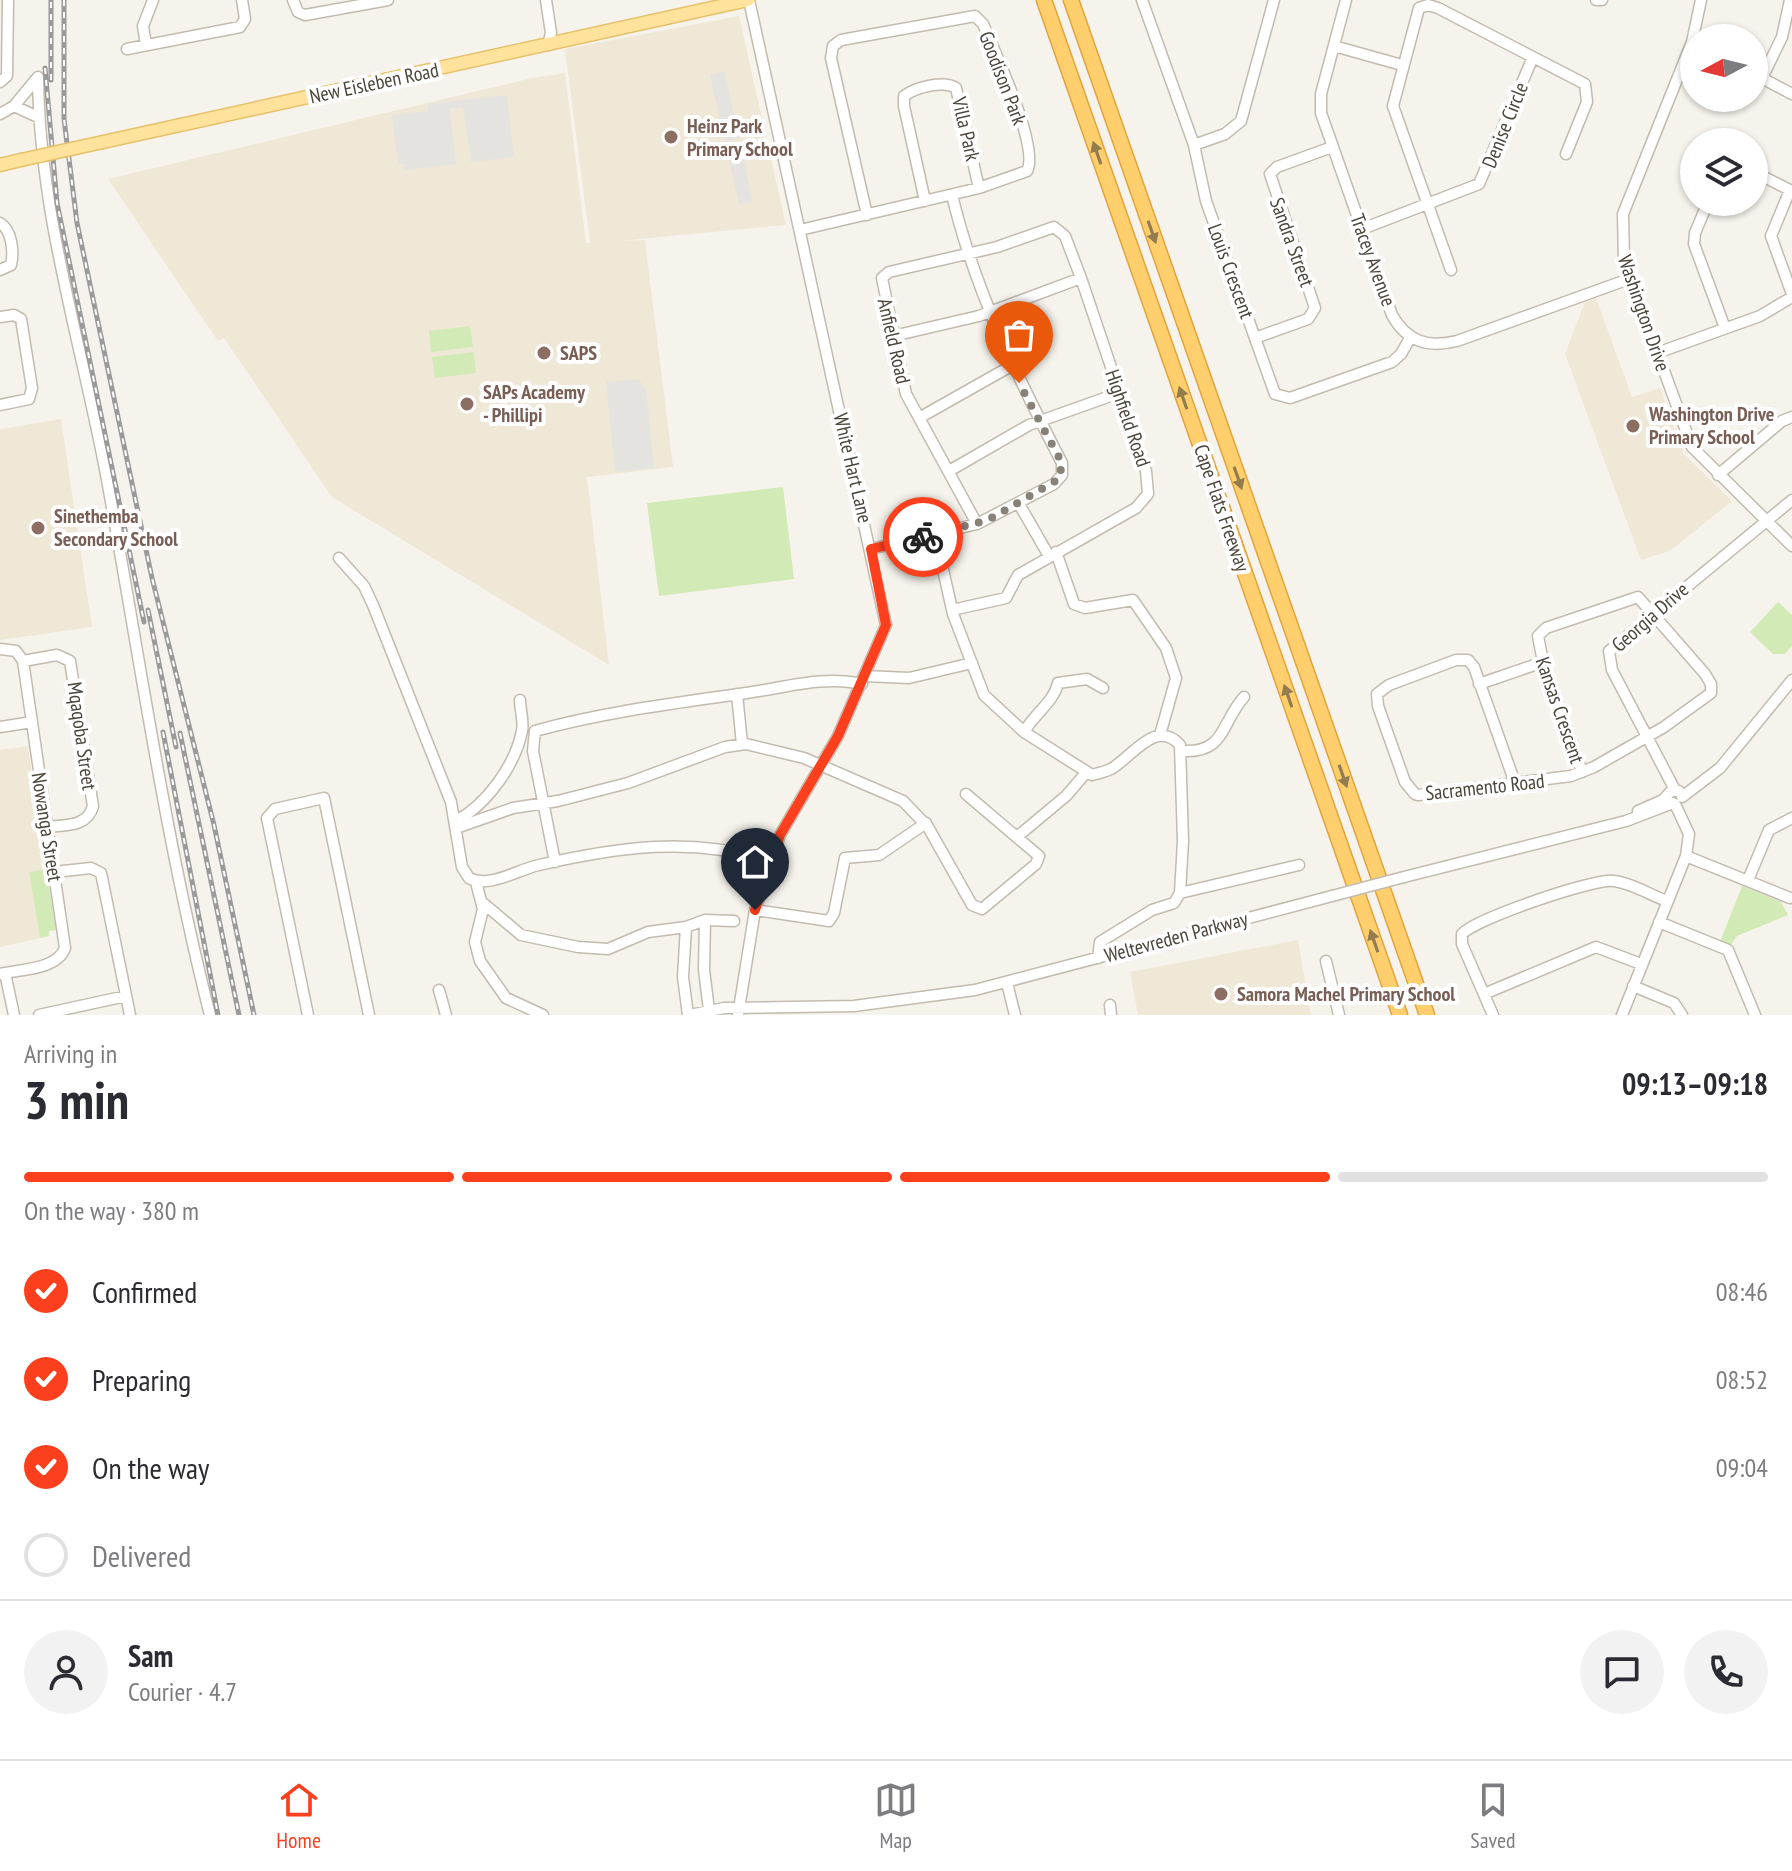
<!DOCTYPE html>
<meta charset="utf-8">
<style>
:root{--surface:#fff;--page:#f2f2f3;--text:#2b2b33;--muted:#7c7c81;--line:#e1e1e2;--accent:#fc3f1d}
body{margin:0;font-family:"PT Sans Narrow",sans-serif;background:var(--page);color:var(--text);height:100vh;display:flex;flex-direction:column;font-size:30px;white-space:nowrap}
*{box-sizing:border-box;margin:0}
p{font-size:26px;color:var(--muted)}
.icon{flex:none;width:44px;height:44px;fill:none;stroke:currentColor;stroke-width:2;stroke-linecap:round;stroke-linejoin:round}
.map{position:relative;height:1015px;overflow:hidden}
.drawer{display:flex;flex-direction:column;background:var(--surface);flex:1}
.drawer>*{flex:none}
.needle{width:52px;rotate:263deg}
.controls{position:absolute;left:1680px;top:24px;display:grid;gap:16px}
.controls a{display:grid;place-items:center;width:88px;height:88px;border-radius:50%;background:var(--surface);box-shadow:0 2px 6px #0004;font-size:40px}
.pin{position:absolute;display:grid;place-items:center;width:68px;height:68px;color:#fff;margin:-82px -34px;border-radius:50% 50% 50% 0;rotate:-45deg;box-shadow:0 0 8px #0007}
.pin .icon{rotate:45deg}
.courier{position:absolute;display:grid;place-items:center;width:80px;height:80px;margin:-40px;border:6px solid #fc3f1d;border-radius:50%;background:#fff;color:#222;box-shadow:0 2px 10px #0007}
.head em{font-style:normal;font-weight:700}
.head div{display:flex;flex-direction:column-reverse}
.head{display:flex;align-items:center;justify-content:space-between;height:136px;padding:0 24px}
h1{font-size:52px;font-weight:700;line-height:60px}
.bar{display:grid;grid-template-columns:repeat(4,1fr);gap:12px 8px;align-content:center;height:96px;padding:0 24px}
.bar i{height:10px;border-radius:6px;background:var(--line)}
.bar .current{background:var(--accent)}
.bar p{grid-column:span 4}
.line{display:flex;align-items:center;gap:20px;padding:0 24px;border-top:2px solid var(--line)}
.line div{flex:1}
.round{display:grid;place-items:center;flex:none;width:84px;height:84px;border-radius:42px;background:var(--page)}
ol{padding:0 24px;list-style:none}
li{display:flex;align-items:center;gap:24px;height:88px}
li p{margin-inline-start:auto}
li .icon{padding:8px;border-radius:50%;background:var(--accent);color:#fff;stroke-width:4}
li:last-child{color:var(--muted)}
li i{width:44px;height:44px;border:4px solid var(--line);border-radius:50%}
.menu{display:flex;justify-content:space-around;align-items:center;height:112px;border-top:2px solid var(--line);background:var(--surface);font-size:22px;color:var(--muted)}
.menu a{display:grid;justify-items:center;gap:4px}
.menu .current{color:var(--accent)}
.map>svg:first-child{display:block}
.education{fill:#efe8d6}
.green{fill:#d2eab5}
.parking{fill:#e5e3e0}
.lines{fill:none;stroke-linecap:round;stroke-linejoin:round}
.minor-casing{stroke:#c2bbae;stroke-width:13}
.major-casing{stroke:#e6c16a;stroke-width:15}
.highway-casing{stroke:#e0a43c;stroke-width:17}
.minor{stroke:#fff;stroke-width:10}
.major{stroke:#ffe39c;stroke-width:12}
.highway{stroke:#ffcf6e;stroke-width:14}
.rail-casing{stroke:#9a9a9a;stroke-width:5}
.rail{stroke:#fff;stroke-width:2;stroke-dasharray:6;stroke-linecap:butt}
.minor-bridge-casing{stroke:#c2bbae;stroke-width:13;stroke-linecap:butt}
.major-bridge-casing{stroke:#e6c16a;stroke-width:15;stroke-linecap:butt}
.minor-bridge{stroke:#fff;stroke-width:10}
.major-bridge{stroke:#ffe39c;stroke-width:12}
.oneway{fill:#937c4e}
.done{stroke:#878178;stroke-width:8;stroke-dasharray:0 14.4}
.route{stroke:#fc3f1d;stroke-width:10}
.education-dot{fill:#8d6e63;stroke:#fff;stroke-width:3}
.labels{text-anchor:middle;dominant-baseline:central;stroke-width:8;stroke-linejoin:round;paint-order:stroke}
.street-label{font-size:20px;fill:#4b4439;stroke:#fff}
.education-label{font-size:20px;font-weight:bold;fill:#785e54;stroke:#fff;text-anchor:start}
</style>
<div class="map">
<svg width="1792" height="1015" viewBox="0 0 1792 1015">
<rect width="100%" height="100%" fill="#f6f3ec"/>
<path class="education" d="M739,16L786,225L619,241L645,240L673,467L587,477L609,665L332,497L224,338L218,341L108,179L528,79L565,73L586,243H590L565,49Z
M1596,298L1632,397L1660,388L1684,454L1732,501L1671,550L1641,560L1565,354L1585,302Z
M61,419L92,627L0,640V429Z
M28,746L56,930L49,931V936L0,947V750Z
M1298,940L1311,1015H1138L1130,972Z"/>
<path class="green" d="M470,326L473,347L431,352L429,331Z
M474,352L476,373L435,378L432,357Z
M783,487L794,579L659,596L647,503Z
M1778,602L1792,615V646L1785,654H1773L1750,632Z
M46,869L56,930L49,931V936L40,938L29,872Z
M1742,886L1781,902L1788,915L1737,936L1729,947L1720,942Z"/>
<path class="parking" d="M725,71L739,139L725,142L710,75Z
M507,95L514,157L471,162L463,107L450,109L456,164L405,170L404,164H398L392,115L428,111V104Z
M743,157L753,202L739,205L729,160Z
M638,379L646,389L654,468L615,472L606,382Z"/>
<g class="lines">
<defs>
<path id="minor" d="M293,0L298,12L305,15L388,0
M546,0L551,33L548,45
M1142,0L1194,145L1206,201L1275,394L1290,398L1392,362L1401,354L1410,338
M1346,0L1321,94V113L1392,315C1407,342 1428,348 1457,341L1629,279
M1596,0H1602
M1701,0L1692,42L1623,214L1624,262L1692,447L1792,546
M146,45L143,26L153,0
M1334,46L1402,65
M127,49L240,27L245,19L242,0
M1754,74L1792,94
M38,77C39,210 80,339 105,469C139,651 164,835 210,1015
M1762,78L1782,37L1790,0
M0,82L7,76L8,0
M14,106L38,117
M0,114L14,106L38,77
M1194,145L1225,134L1241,121L1274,0
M1754,172L1790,190L1771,236L1792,294
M925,201L904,106V96C916,87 944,80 956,88L979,188
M1708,202L1695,233L1694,244L1725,328
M0,223C12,230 14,252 11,265L0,270
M1362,229L1479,184L1533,57
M800,230L979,188L1027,171C1040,148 994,50 983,24L975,16L841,40L833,46L831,58L867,215
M1451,270L1393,106L1419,8L1428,5L1438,8L1585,84L1587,102L1566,154
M0,317L14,315L21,319L32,388L29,399L0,405
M893,336L979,316L1081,278
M1255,338L1308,319L1315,308L1270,174L1277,167L1332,147
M1657,353L1760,316L1792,297
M919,418L1011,366
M949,471L1029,425L1119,393
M1718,475L1782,421L1792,417
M1019,504L1049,556
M935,534L953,614L984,695L1024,732L1092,775C1098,773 1105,772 1111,769C1132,757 1156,718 1180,745L1183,841L1180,893L1174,903L1152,910L1100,942L1098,958
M871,549L977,524L1054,484L1062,475V463C1017,376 975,291 952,195
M1056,552L1074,604L1085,608L1133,600L1166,648L1176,678L1160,735
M339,558L364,586L373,605L451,802L462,867L469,878C489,889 519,869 539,865C618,847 692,836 770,861
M952,610L1006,598L1018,575L1136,508L1148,494L1146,471L1081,278L1065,236L1054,227L997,247L889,272L882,278L906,394L977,524
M0,649L16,651L23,661L65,948C57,970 21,969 0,974
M23,661L57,655L70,661L93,806C88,827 65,825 47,827
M865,676L909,678L972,663
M1479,684L1543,662
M737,694L742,744
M0,727L32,722
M1024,732C1034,714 1054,702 1058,683L1087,679L1103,688
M1182,751C1226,753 1220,724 1244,697
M1515,783L1474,667L1468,660H1456L1389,685L1377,694L1378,706L1405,782L1415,794L1418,795L1571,776L1594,767L1664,727L1711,693V684L1705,674L1638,597L1546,628L1538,636L1543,662L1582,772
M1675,790L1612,670L1609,651L1792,500
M1682,797L1720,768L1792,680
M1638,811L1663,800L1671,791H1679
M456,821C486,805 515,766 522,731C524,722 520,709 520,700
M456,828L513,808L558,801L628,783L725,747L746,744L804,758L903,801L928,827L972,905L982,909L1036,864L1039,856L966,794
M1018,836L1066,796L1085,774
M1686,856L1790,898
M555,862L533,751L535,731C603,712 676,703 746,693C784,688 824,675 862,684
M54,872L91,868L101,873L130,1015
M1404,877L1626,821L1673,803
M1748,880L1769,830L1792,818
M476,882L483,909L475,942L480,961L506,998L543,1015
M1180,893L1299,865
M483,903L521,935L578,947L608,949L648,932L686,927
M755,910L829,921L834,913L845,858L879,855L926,823
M705,920L704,970L709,1010
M1659,922L1728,950L1755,1015
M1326,961L1339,1015
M5,973L14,1015
M1007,983L1015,1015
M1633,986L1674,1003L1682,1015
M439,990L446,1015
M1484,994L1596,947L1641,964
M1110,1005L1111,1015
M39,1015L126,996
M308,1015L267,818L275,809L324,798L369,1015
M688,1015L683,977L686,927L705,920L734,921
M690,1015L724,1008L854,1006L975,990L1332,896
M738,1015L755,910L780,835L838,736L886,625L749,0
M1493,1015L1462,944V934C1475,919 1594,878 1614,881C1632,883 1650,895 1667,901
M1622,1015L1686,856L1689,834L1675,804"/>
<path id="major" d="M103,142L748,0
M0,165L21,160"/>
<path id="highway" d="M1044,0L1400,1015
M1071,0L1427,1015"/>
</defs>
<use href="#minor" class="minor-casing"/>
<use href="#major" class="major-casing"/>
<use href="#highway" class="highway-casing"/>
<use href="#minor" class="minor"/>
<use href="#major" class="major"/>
<use href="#highway" class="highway"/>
<defs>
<path id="rail" d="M64,0V119L77,223L152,578L214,825L254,1015
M45,68L57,203L144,622
M51,80V0
M148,610L176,747
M163,732L218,1015
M180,733L239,1015"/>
</defs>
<use href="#rail" class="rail-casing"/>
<use href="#rail" class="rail"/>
<defs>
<path id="minor-bridge" d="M1332,896L1404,877"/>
<path id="major-bridge" d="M21,160L103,142"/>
</defs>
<use href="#minor-bridge" class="minor-bridge-casing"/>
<use href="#major-bridge" class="major-bridge-casing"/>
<use href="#minor-bridge" class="minor-bridge"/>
<use href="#major-bridge" class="major-bridge"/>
</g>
<defs><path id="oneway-solid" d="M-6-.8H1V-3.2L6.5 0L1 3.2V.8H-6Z" transform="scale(2)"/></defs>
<g class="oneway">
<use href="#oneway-solid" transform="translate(1097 153) rotate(-109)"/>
<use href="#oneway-solid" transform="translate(1152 232) rotate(71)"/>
<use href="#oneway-solid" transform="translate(1183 398) rotate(-109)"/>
<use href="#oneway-solid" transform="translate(1238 478) rotate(71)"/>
<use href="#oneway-solid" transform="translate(1288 696) rotate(-109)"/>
<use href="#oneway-solid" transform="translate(1343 776) rotate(71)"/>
<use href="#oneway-solid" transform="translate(1374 941) rotate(-109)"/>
</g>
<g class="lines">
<path class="done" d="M923,537L988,520L1059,479L1062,463L1019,383"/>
<path class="route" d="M755,910L780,835L838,736L886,625L871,549L923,537"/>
</g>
<g class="education-dot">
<circle cx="671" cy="137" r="8"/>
<circle cx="544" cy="353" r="8"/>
<circle cx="467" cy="404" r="8"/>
<circle cx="1633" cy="426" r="8"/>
<circle cx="38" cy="528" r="8"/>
<circle cx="1221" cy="994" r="8"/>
</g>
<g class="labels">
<g class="street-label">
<text transform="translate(1003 78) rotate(69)">Goodison Park</text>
<text transform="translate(374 83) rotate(-12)">New Eisleben Road</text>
<text transform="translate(1505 125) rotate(-68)">Denise Circle</text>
<text transform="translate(966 129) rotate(77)">Villa Park</text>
<text transform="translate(1292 242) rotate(70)">Sandra Street</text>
<text transform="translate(1373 260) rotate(70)">Tracey Avenue</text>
<text transform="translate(1231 271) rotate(70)">Louis Crescent</text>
<text transform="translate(1644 313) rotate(71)">Washington Drive</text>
<text transform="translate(894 341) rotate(77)">Anfield Road</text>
<text transform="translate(1128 418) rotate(71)">Highfield Road</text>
<text transform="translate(853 468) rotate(77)">White Hart Lane</text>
<text transform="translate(1222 508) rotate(71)">Cape Flats Freeway</text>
<text transform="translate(1650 617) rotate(-41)">Georgia Drive</text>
<text transform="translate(1560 710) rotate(71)">Kansas Crescent</text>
<text transform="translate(82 736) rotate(82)">Mqaqoba Street</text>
<text transform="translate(1485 787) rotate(-6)">Sacramento Road</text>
<text transform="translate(47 827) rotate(81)">Nowanga Street</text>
<text transform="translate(1176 937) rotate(-15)">Weltevreden Parkway</text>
</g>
<g class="education-label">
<text x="687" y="126">Heinz Park<tspan x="687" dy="23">Primary School</tspan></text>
<text x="560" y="353">SAPS</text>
<text x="483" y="392">SAPs Academy<tspan x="483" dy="23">- Phillipi</tspan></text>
<text x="1649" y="414">Washington Drive<tspan x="1649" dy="23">Primary School</tspan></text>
<text x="54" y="516">Sinethemba<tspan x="54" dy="23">Secondary School</tspan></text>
<text x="1237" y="994">Samora Machel Primary School</text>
</g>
</g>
</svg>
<div class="controls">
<a><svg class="needle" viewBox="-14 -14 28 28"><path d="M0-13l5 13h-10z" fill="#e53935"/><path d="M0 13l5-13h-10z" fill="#7c7c81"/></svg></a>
<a><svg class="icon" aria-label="layers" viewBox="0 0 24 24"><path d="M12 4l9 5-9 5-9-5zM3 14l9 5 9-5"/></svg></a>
</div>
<div class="pin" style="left:1019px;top:383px;background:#ea580c"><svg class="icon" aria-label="bag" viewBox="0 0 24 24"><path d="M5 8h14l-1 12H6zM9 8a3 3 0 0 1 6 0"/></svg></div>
<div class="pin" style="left:755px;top:910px;background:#1f2937"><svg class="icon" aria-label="home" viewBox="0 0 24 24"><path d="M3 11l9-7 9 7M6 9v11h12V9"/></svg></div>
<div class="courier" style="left:923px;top:537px"><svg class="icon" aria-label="bike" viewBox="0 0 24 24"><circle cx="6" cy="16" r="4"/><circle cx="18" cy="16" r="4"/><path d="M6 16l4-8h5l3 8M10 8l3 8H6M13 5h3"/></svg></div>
</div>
<section class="drawer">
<div class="head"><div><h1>3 min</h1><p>Arriving in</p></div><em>09:13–09:18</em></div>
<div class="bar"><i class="current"></i><i class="current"></i><i class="current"></i><i></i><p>On the way · 380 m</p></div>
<ol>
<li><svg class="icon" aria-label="check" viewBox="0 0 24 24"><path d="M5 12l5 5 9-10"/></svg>Confirmed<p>08:46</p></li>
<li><svg class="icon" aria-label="check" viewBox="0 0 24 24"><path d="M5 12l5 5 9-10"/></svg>Preparing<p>08:52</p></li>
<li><svg class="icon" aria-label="check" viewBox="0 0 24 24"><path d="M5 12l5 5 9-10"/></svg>On the way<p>09:04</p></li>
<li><i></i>Delivered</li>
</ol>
<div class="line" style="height:144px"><a class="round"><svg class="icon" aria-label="person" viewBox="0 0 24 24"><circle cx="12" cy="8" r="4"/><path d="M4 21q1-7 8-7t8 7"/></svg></a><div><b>Sam</b><p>Courier · 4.7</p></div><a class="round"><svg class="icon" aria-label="chat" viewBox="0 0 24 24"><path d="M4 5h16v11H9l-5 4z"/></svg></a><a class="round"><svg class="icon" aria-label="phone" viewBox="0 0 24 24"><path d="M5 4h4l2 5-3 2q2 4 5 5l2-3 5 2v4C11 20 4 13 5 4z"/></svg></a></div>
</section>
<nav class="menu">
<a class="current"><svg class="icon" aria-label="home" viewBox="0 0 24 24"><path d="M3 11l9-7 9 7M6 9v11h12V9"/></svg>Home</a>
<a><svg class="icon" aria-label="map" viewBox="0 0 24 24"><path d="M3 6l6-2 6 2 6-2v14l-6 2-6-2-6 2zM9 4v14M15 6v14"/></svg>Map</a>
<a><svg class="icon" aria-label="saved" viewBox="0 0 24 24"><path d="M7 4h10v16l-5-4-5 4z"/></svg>Saved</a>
</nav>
